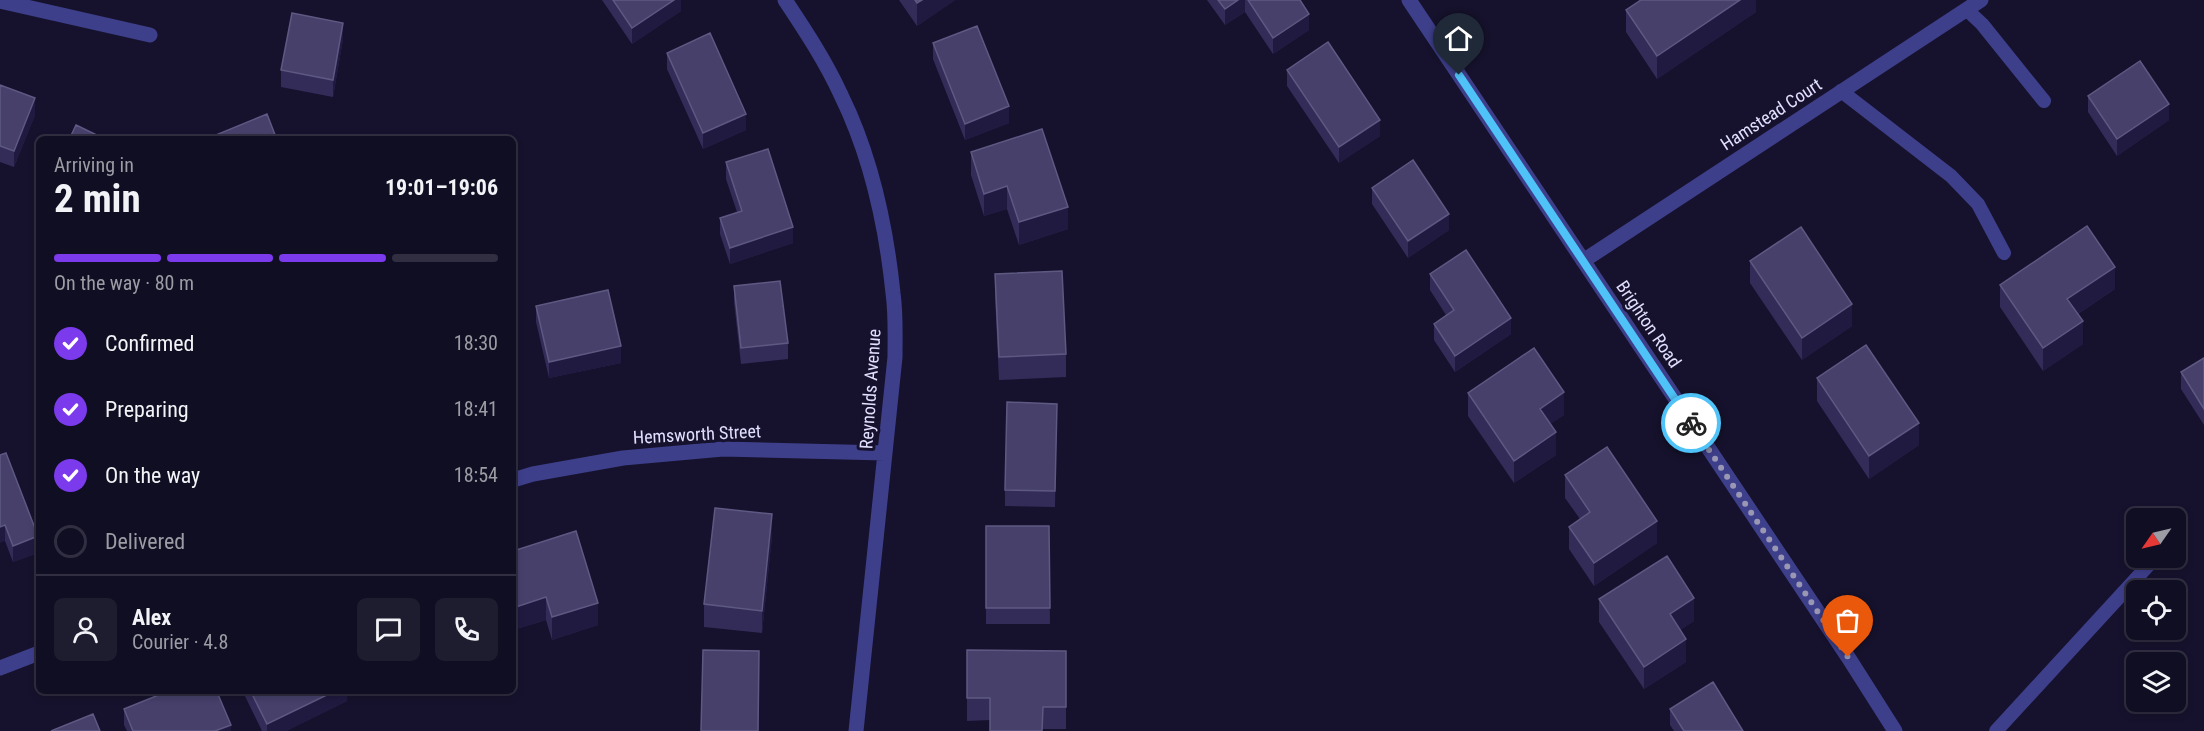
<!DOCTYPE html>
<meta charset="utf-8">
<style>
:root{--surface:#100e22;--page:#1e1c2f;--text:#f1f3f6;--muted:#9c9ca5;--line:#302e40;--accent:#7c3aed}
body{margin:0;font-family:"Roboto Condensed",sans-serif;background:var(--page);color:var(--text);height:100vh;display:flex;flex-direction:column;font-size:22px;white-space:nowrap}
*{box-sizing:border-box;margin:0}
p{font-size:20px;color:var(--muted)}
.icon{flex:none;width:33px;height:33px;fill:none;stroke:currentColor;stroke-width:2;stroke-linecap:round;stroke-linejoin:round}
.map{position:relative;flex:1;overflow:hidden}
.side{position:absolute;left:36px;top:136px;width:480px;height:558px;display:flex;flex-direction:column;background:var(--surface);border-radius:9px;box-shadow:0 3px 9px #0003,0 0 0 2px var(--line)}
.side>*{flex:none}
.needle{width:39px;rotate:236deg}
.buttons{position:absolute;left:2126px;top:508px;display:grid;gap:12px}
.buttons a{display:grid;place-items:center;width:60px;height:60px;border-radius:9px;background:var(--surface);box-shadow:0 3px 9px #0003,0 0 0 2px var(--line);font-size:30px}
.pin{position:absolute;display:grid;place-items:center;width:51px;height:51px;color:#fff;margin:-62px -26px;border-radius:50% 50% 50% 0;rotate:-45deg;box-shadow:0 0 6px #0007}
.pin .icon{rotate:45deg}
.courier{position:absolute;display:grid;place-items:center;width:60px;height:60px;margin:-30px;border:4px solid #4fc3f7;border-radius:50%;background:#fff;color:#222;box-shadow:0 2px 8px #0007}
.head em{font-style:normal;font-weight:700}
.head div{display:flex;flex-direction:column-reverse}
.head{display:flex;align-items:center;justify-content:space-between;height:102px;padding:0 18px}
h1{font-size:39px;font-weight:700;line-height:45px}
.bar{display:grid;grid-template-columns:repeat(4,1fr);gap:9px 6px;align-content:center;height:72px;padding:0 18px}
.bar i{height:8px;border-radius:4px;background:var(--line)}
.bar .active{background:var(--accent)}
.bar p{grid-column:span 4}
.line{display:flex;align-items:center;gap:15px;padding:0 18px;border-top:2px solid var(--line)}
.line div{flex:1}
.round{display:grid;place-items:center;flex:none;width:63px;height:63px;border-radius:9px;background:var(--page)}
ol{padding:0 18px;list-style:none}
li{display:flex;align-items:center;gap:18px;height:66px}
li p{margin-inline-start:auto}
li .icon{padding:6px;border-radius:50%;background:var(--accent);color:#fff;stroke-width:4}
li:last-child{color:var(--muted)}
li i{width:33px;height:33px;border:3px solid var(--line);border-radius:50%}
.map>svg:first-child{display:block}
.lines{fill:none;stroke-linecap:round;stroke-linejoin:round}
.lane{stroke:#3e3f8b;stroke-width:14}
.street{stroke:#3e3f8b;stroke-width:15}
.wall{fill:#332c59}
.shaded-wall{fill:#201a40}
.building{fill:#46406b;stroke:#5e5982;stroke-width:1.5}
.done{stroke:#9a97b5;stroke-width:6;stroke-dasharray:0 10.8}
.route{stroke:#4fc3f7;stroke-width:8}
.labels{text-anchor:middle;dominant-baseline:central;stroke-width:6;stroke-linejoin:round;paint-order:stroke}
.street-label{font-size:18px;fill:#e1dffe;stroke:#16122d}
</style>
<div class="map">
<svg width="2204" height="731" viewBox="0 0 2204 731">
<rect width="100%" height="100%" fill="#16122d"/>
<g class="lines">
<path class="lane" d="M1967,10L1982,24L2044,101
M1841,91L1951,176L1978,204L2004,253
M1996,731L2155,558"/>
<path class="street" d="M785,0C805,30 826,62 841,95C871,156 886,225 893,293C896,314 895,336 895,357L856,731
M1409,0L1848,657L1895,731
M0,1L150,35
M1583,261L1981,0
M513,480L533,474L623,458L723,449L885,453
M0,668L39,653"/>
</g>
<path class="wall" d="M602,0H681V11L632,44Z
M899,0H955L917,26Z
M1207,0H1300L1309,30L1273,54L1245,12L1225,25Z
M1756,0V12L1657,79L1626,32V10Z
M343,39L333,97L281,87V70Z
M933,43L1009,123L965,140L933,59Z
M667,53L746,130L703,149L667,69Z
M1287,70L1380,136L1339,163L1287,86Z
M0,85L35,115L14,167L0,162Z
M2088,96L2169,120L2117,156L2088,112Z
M971,152L1068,229L1019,245L1007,209L984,216L971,175Z
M726,162L793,243L730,264L720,234V218L737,212L726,179Z
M1372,188L1449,230L1408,258L1372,204Z
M1750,261L1852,326L1802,360L1750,283Z
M995,274L1066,354V377L999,380L995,296Z
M1430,274L1511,334L1455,372L1434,340V324L1446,315L1430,290Z
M2000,285L2115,289L2078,314L2083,344L2043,371L2000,307Z
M734,286L788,343V359L741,364L734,302Z
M536,306L621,363L549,378L536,322Z
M2204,358V425L2181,389V372Z
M1817,378L1919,445L1869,479L1817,401Z
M1468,393L1564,415L1550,424L1556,455L1514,483L1468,416Z
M1057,404L1055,507L1005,506V490Z
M0,455L38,553L13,562L5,541Z
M1565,475L1657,543L1594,586L1569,549V527L1580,519L1565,498Z
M986,526H1049L1050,624H986Z
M772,536L762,633L704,627V604Z
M513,551L598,625L552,640L546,620L513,630Z
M1599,599L1694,621L1680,630L1686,662L1644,689L1599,622Z
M967,650L1066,651V729H1043L990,720L967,721Z
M243,692H347V701L286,731H262Z
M124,709L231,731H127L124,725Z
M1670,709L1743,731H1674L1670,725Z"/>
<path class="shaded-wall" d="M674,0H681V11L632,44V28Z
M922,0H955L917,26V3Z
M1238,0H1245V12L1225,25V9Z
M1740,0H1756V12L1657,79V56Z
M1309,14V30L1273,54V38Z
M343,23V39L333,97V80Z
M35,98V115L14,167V151Z
M2169,104V120L2117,156V139Z
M1009,106V123L965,140V124Z
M746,114V130L703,149V133Z
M1380,120V136L1339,163V147Z
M1007,186V209L984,216V194Z
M1068,207V229L1019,245V222Z
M1449,214V230L1408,258V241Z
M793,227V243L730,264V248Z
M2115,267V289L2067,321V299Z
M1852,304V326L1802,360V338Z
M1511,318V334L1455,372V356Z
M2083,321V344L2043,371V348Z
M621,346V363L549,378V362Z
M1564,392V415L1540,431V409Z
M1919,423V445L1869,479V456Z
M1556,432V455L1514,483V461Z
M772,514V536L762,633V611Z
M1657,521V543L1594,586V563Z
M5,525V541L0,543V527Z
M38,536V553L13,562V546Z
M546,597V620L513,630V608Z
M1694,598V621L1670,637V614Z
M598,603V625L552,640V617Z
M1686,639V662L1644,689V667Z
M333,692H347V701L286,731H267V724Z
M231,725V731H215Z"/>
<path class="building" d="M613,0H674L632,28Z
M915,0H922L917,3Z
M1218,0H1238L1225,9Z
M1248,0H1300L1309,14L1273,38Z
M1641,0H1740L1657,56L1626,10Z
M292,13L343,23L333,80L281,70Z
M977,26L1009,106L965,124L933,43Z
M710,33L746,114L703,133L667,53Z
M1328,42L1380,120L1339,147L1287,70Z
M2140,61L2169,104L2117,139L2088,96Z
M0,85L35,98L14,151L0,146Z
M267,114L277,140H204Z
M76,125L107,140H69Z
M1042,129L1068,207L1019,222L1007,186L984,194L971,152Z
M768,149L793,227L730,248L720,218L742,211L726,162Z
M1413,160L1449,214L1408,241L1372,188Z
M2087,226L2115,267L2067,299L2083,321L2043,348L2000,285Z
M1801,227L1852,304L1802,338L1750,261Z
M1466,250L1511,318L1455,356L1434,324L1454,310L1430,274Z
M1062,271L1066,354L999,357L995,274Z
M780,281L788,343L741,348L734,286Z
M608,290L621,346L549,362L536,306Z
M1866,345L1919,423L1869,456L1817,378Z
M1534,348L1564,392L1540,409L1556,432L1514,461L1468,393Z
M2204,358V409L2181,372Z
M1007,402L1057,404L1055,491L1005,490Z
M1607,447L1657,521L1594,563L1569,527L1590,512L1565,475Z
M6,453L38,536L13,546L5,525L0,527V455Z
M715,508L772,514L762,611L704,604Z
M986,526H1049L1050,608H986Z
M576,531L598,603L552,617L546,597L513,608V551Z
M1667,556L1694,598L1670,614L1686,639L1644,667L1599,599Z
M703,650L759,651L758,731H701Z
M967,650L1066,651V707H1043L1042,731H990V698H967Z
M1713,682L1743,731H1684L1670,709Z
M166,692H217L231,725L215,731H133L124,709Z
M251,692H333L267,724Z
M93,714L100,731H51Z"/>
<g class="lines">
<path class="done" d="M1691,423L1848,657"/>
<path class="route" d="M1459,75L1691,423"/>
</g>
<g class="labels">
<g class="street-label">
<text transform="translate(1771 114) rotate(-33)">Hamstead Court</text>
<text transform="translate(1649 324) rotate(56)">Brighton Road</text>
<text transform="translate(870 389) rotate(-86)">Reynolds Avenue</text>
<text transform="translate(697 434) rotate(-3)">Hemsworth Street</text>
</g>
</g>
</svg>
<div class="buttons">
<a><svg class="needle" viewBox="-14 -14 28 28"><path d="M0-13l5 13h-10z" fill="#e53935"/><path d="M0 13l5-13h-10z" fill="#9c9ca5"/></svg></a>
<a><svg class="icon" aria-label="locate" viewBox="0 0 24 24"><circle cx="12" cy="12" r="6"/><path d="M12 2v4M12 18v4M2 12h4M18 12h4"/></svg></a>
<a><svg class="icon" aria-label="layers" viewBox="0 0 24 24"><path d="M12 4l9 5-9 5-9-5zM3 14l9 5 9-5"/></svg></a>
</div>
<div class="pin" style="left:1848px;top:657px;background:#ea580c"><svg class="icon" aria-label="bag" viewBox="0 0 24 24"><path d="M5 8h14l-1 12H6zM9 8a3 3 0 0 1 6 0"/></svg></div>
<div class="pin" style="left:1459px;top:75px;background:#1f2937"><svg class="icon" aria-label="home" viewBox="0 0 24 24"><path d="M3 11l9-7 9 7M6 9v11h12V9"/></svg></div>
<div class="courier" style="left:1691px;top:423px"><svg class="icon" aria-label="bike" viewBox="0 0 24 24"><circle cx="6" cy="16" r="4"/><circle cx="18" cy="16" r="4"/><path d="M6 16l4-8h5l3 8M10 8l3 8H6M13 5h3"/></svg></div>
<section class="side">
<div class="head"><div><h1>2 min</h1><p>Arriving in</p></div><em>19:01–19:06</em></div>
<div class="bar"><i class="active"></i><i class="active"></i><i class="active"></i><i></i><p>On the way · 80 m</p></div>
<ol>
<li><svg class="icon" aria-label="check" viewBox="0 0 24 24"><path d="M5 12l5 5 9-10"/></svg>Confirmed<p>18:30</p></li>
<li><svg class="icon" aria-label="check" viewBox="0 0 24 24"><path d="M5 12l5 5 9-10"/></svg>Preparing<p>18:41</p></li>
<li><svg class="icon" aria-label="check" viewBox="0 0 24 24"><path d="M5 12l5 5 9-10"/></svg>On the way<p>18:54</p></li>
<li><i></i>Delivered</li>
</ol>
<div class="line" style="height:108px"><a class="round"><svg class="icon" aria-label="person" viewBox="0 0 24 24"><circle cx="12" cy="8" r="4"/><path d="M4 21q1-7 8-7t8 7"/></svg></a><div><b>Alex</b><p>Courier · 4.8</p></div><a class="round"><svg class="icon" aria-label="chat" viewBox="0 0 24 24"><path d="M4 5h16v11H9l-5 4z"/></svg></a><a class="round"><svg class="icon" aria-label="phone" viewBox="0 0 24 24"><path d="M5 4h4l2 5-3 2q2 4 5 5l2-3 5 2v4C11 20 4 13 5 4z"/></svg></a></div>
</section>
</div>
